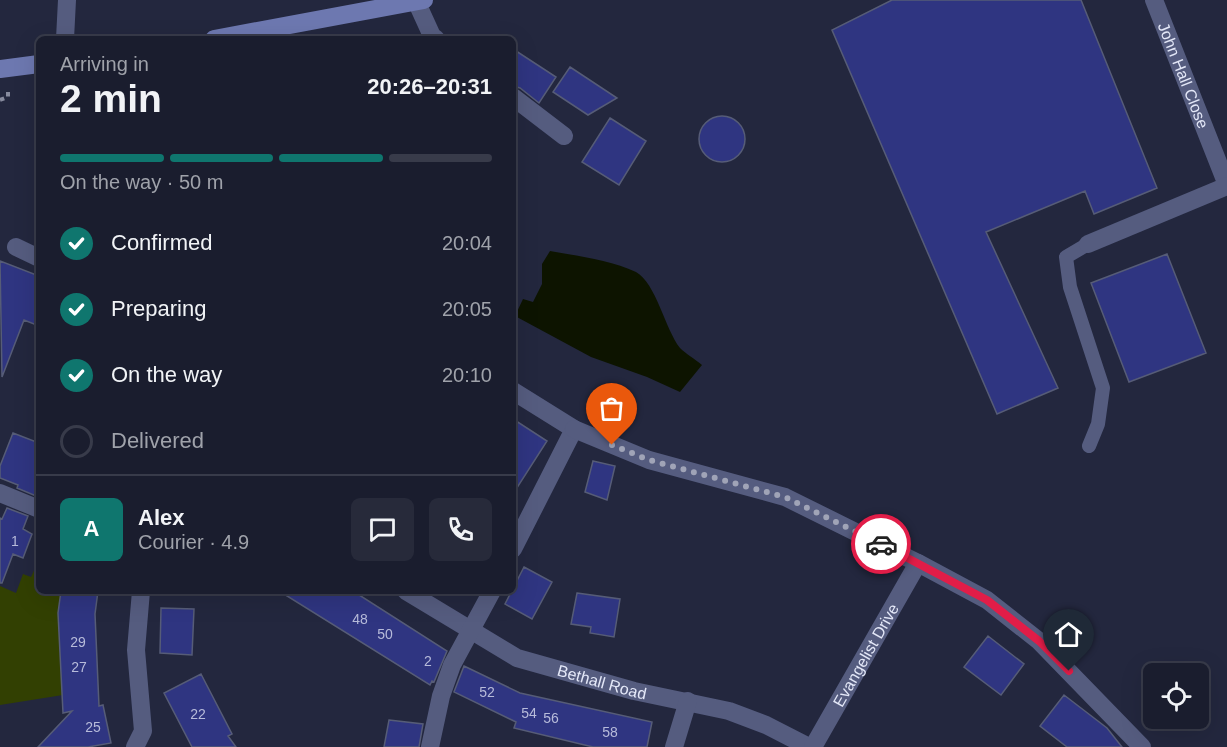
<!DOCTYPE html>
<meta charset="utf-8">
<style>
:root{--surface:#1a1d2e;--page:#272a3a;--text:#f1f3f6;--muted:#9fa2aa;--line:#383b4a;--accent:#0f766e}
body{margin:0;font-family:Arial,sans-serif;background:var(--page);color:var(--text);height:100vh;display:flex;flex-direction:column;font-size:22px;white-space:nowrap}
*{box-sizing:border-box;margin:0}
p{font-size:20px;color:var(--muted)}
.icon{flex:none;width:33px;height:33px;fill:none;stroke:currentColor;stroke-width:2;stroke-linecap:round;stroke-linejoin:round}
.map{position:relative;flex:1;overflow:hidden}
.side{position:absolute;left:36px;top:36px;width:480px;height:558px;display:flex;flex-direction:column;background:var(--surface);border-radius:9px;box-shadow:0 6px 24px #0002,0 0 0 2px var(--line)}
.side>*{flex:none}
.controls{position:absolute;left:1143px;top:663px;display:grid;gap:12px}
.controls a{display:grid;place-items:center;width:66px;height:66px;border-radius:9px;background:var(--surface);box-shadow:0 6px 24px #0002,0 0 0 2px var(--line);font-size:30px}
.pin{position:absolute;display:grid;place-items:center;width:51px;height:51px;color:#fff;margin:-62px -26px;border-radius:50% 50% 50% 0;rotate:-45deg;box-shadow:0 0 6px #0007}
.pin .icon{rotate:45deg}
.courier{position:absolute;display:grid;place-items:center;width:60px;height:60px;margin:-30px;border:4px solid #e11d48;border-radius:50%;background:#fff;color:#222;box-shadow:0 2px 8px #0007}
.headline em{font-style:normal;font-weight:700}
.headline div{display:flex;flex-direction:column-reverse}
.headline{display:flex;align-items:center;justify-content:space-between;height:102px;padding:0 24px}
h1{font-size:39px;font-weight:700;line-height:45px}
.bar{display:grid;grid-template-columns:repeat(4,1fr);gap:9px 6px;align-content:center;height:72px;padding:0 24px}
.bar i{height:8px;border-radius:4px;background:var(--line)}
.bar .active{background:var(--accent)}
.bar p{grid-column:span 4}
.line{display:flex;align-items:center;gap:15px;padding:0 24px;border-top:2px solid var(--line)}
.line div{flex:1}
.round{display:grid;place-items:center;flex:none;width:63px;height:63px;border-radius:9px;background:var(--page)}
ol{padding:0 24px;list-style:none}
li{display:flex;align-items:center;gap:18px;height:66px}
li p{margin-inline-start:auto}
li .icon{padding:6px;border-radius:50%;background:var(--accent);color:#fff;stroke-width:4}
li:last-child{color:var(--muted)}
li i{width:33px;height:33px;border:3px solid var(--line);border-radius:50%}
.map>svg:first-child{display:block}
.green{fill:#324002}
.water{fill:#0d1400}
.building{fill:#2f3581;stroke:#565c77;stroke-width:1.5}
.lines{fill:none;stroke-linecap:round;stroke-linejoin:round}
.path{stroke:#878b9e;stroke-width:4;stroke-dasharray:4.5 4.5;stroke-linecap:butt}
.lane{stroke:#555c7f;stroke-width:14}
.street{stroke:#555c7f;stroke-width:18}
.secondary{stroke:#6d78b0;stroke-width:18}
.done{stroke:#a0a4b7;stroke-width:6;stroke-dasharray:0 10.8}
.route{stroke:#e11d48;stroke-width:8}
.labels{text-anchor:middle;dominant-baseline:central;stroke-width:4.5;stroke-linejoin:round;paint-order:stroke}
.number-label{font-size:14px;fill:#b7bbda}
.street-label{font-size:16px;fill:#e4e8f8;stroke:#23273e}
</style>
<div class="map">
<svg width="1227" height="747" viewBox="0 0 1227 747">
<rect width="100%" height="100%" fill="#23273e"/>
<path class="green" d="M39,560V591H61L58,617L63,695L0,705V586L16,593L23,574L31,577Z"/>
<path class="water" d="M550,251C578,256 611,260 636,272C656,283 665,329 680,348C686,354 695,359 702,365L680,392L647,377L591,357L515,316L523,299L533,302L542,284V264Z"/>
<path class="building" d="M892,0H1081L1157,188L1094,214L1085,191L986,232L1058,388L997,414L832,30Z
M513,49L556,77L539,103L520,88L513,86Z
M570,67L617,98L588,115L553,92Z
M699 139a23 23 0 1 1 46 0a23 23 0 1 1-46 0Z
M610,118L646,141L619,185L582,162Z
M1167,254L1206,353L1129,382L1091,283Z
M0,261L39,276V326L24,320L2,377Z
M513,419L547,441L513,494Z
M13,433L39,443V492H37L36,496L17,488L18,485L0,478V466Z
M593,461L615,466L607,500L585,492Z
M7,508L28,516L23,529L32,534L23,558L13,554L2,583H0V518L2,519Z
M524,567L552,582L532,619L505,604Z
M61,591H98L95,614L99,706L103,705L111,743L88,747H38L72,711L63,713L58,613Z
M279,591H353L447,651L434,682L432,681L430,685Z
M577,593L620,599L614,637L590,633L591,627L571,624Z
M161,608L194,609L192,655L160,653Z
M988,636L1024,664L1001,695L964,667Z
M464,666L520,693L652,722L647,747H593L514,728L516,722L454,692Z
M201,674L232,734L228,736L236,747H192L164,693Z
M1064,695L1107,728L1122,747H1067L1040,726Z
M389,720L423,724L419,747H384Z"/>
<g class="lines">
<path class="path" d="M0,100L8,97V90"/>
<path class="lane" d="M1088,244L1066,257L1070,287L1103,388L1098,424L1089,446"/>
<g class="street">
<path id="s1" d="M1154,0L1227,185"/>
<path d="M417,3L432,36L436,39"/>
<path d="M65,39L67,0"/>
<path d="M513,97L564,136"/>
<path d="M1088,244L1227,186"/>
<path d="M16,247L39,258"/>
<path d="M513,391L574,429L513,549"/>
<path d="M574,429L649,460L785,497L918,563L987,600L1039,641L1142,747"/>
<path d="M0,493L39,509"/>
<path id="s2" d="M406,591L517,658L634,691L729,711L766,725L809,747"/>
<path d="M135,747L143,731L136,650L141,591"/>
<path d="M430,747L441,696L452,665L492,591"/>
<path d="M674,747L688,701"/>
<path id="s3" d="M813,747L918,563"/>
</g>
<path class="secondary" d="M214,39L424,0
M0,69L39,64"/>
</g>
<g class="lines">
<path class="done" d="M612,445L649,460L785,497L881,544"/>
<path class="route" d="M881,544L987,600L1039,641L1069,671"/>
</g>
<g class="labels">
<g class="number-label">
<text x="15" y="541">1</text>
<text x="360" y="619">48</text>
<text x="385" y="634">50</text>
<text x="78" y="642">29</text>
<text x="428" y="661">2</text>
<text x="79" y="667">27</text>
<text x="487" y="692">52</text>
<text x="529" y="713">54</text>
<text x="198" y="714">22</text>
<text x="551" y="718">56</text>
<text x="93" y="727">25</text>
<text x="610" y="732">58</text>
</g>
<g class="street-label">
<text stroke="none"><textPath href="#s1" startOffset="81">John Hall Close</textPath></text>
<text stroke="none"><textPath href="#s3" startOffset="106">Evangelist Drive</textPath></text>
<text stroke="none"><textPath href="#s2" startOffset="218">Bethall Road</textPath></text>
</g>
</g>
</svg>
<div class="controls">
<a><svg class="icon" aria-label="locate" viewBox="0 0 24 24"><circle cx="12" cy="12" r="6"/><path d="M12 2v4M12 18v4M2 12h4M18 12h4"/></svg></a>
</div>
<div class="pin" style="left:612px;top:445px;background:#ea580c"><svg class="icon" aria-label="bag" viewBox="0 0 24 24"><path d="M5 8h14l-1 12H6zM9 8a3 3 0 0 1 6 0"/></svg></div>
<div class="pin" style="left:1069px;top:671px;background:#1f2937"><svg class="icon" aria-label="home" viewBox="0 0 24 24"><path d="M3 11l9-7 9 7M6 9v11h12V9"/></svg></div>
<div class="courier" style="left:881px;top:544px"><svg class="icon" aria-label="car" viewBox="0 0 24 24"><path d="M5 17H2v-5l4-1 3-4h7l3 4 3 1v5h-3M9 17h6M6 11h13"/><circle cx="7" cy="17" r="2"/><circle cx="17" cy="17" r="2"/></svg></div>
<section class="side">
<div class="headline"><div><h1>2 min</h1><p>Arriving in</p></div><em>20:26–20:31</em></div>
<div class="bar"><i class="active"></i><i class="active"></i><i class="active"></i><i></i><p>On the way · 50 m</p></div>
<ol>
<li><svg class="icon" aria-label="check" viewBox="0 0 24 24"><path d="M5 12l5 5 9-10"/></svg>Confirmed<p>20:04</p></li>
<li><svg class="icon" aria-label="check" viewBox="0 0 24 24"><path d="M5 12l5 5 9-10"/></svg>Preparing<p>20:05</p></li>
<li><svg class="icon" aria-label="check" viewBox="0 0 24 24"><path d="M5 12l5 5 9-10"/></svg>On the way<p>20:10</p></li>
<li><i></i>Delivered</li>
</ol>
<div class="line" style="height:108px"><b class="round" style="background:var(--accent);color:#fff">A</b><div><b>Alex</b><p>Courier · 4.9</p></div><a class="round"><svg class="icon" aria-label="chat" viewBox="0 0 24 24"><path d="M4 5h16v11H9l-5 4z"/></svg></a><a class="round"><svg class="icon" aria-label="phone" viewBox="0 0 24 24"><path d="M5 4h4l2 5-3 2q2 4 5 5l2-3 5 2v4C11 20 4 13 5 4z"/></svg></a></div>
</section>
</div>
